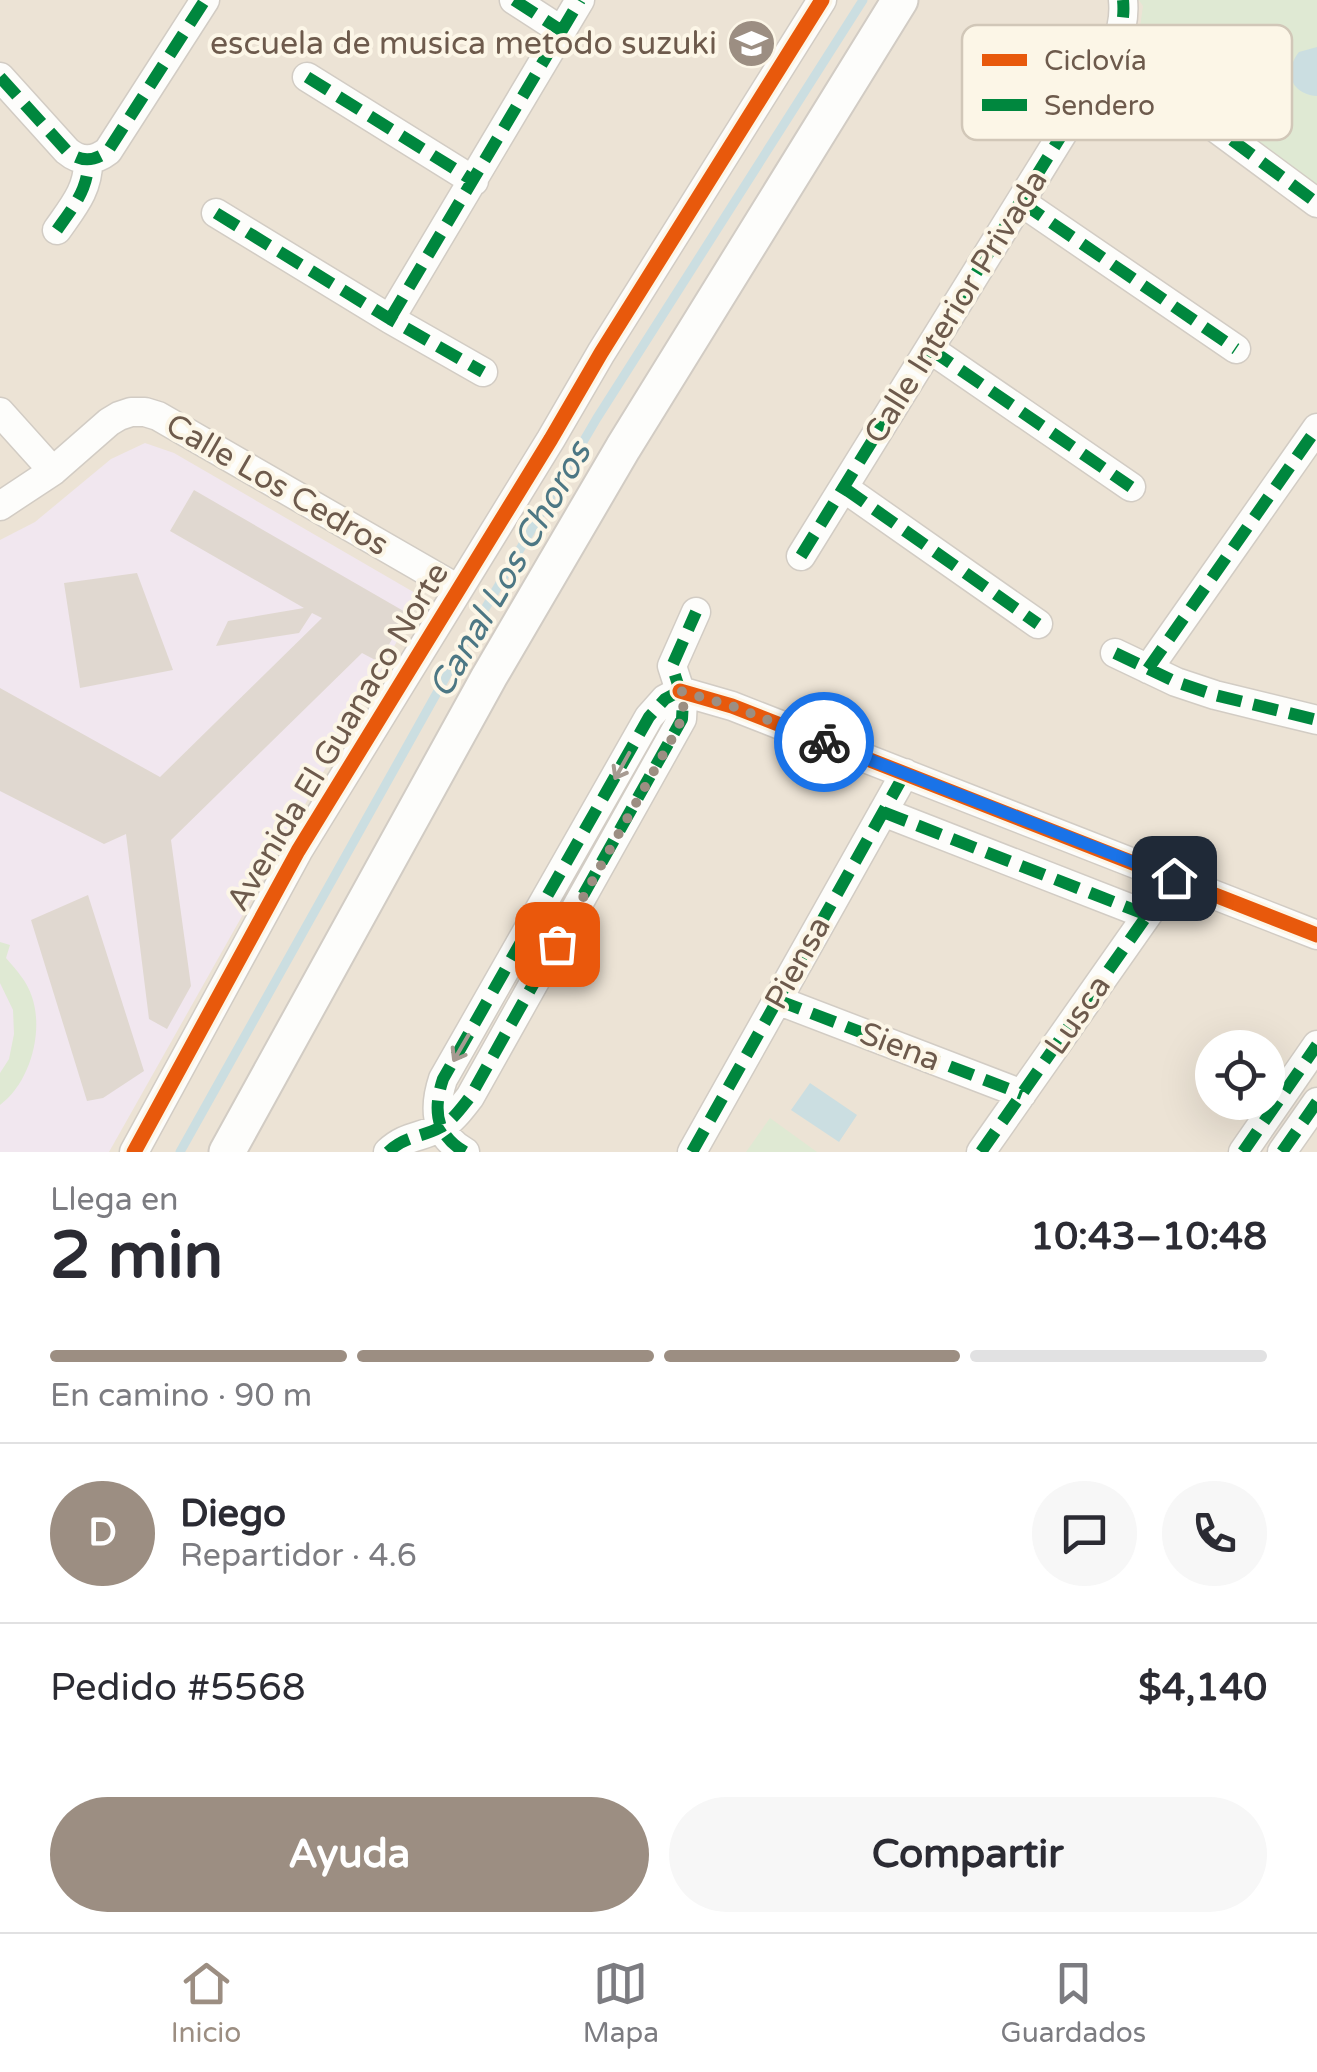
<!DOCTYPE html>
<html lang="es">
<meta charset="utf-8">
<style>
:root{--surface:#fff;--page:#f7f7f7;--text:#2b2b33;--muted:#7c7c81;--line:#e1e1e2;--accent:#9c8e82}
body{margin:0;font-family:"Varela Round",sans-serif;background:var(--page);color:var(--text);height:100vh;display:flex;flex-direction:column;font-size:38px;white-space:nowrap}
*{box-sizing:border-box;margin:0}
p{font-size:32px;color:var(--muted)}
.icon{flex:none;width:55px;height:55px;fill:none;stroke:currentColor;stroke-width:2;stroke-linecap:round;stroke-linejoin:round}
.map{position:relative;height:1152px;overflow:hidden}
.sheet{display:flex;flex-direction:column;background:var(--surface);flex:1}
.sheet>*{flex:none}
.controls{position:absolute;left:1195px;top:1030px;display:grid;gap:20px}
.controls a{display:grid;place-items:center;width:90px;height:90px;border-radius:50%;background:var(--surface);box-shadow:0 10px 40px #0002;font-size:50px}
.pin{position:absolute;display:grid;place-items:center;width:85px;height:85px;color:#fff;margin:-42px;border-radius:20px;box-shadow:0 5px 15px #0006}
.courier{position:absolute;display:grid;place-items:center;width:100px;height:100px;margin:-50px;border:8px solid #1a73e8;border-radius:50%;background:#fff;color:#222;box-shadow:0 2px 12px #0007}
.summary em{font-style:normal;font-weight:800}
.summary div{display:flex;flex-direction:column-reverse}
.summary{display:flex;align-items:center;justify-content:space-between;height:170px;padding:0 50px}
h1{font-size:65px;font-weight:800;line-height:75px}
.bar{display:grid;grid-template-columns:repeat(4,1fr);gap:15px 10px;align-content:center;height:120px;padding:0 50px}
.bar i{height:12px;border-radius:8px;background:var(--line)}
.bar .selected{background:var(--accent)}
.bar p{grid-column:span 4}
.line{display:flex;align-items:center;gap:25px;padding:0 50px;border-top:2px solid var(--line)}
.line div{flex:1}
.round{display:grid;place-items:center;flex:none;width:105px;height:105px;border-radius:52px;background:var(--page)}
.action{display:flex;gap:20px;margin-top:auto;padding:20px 50px}
.action a{flex:1;height:115px;border-radius:60px;background:var(--accent);color:#fff;font-size:40px;font-weight:800;line-height:115px;text-align:center}
.action a+a{background:var(--page);color:var(--text)}
.tab-bar{display:flex;justify-content:space-around;align-items:center;height:140px;border-top:2px solid var(--line);background:var(--surface);font-size:28px;color:var(--muted)}
.tab-bar a{display:grid;justify-items:center;gap:5px}
.tab-bar .selected{color:var(--accent)}
.map>svg:first-child{display:block}
.residential{fill:#ece3d5;fill-rule:evenodd}
.education{fill:#f1e7ef}
.green{fill:#dfe9d3}
.water{fill:#cbdee1}
.lines{fill:none;stroke-linecap:round;stroke-linejoin:round}
.stream{stroke:#cbdee1;stroke-width:9}
.building{fill:#e0d8d0}
.minor-casing{stroke:#d2ccc4;stroke-width:31}
.tertiary-casing{stroke:#d2ccc4;stroke-width:39}
.minor{stroke:#fdfdfb;stroke-width:28}
.tertiary{stroke:#fdfdfb;stroke-width:35}
.quiet{stroke:#00873e;stroke-width:12;stroke-dasharray:25 12;stroke-linecap:butt}
.cycleway-casing{stroke:#fcf6e7;stroke-width:21}
.cycleway{stroke:#e8590c;stroke-width:15}
.oneway{stroke:#a79b92}
.done{stroke:#9c8e82;stroke-width:10;stroke-dasharray:0 18}
.route{stroke:#1a73e8;stroke-width:12}
.labels{text-anchor:middle;dominant-baseline:central;stroke-width:8;stroke-linejoin:round;paint-order:stroke}
.poi-label{font-size:32px;fill:#6d5a4c;stroke:#fcf6e7;text-anchor:end}
.street-label{font-size:32px;fill:#6d5a4c;stroke:#fcf6e7}
.water-label{font-size:35px;font-style:italic;fill:#4c7784;stroke:#fcf6e7}
.key{fill:#fcf6e7;stroke:#d1c7b8;stroke-width:2.5}
.key-label{font-size:28px;fill:#6d5a4c}
</style>
<div class="map">
<svg width="1317" height="1152" viewBox="0 0 1317 1152">
<rect width="100%" height="100%" fill="#f4f0e7"/>
<path class="residential" d="M0,0H1317V1152H0ZM1212,1048H1268V1102H1212Z"/>
<path class="education" d="M145,443L174,453L422,597L109,1152H0V540L35,522L111,459Z"/>
<path class="green" d="M1139,0H1317V186L1136,55L1143,6Z
M0,942L10,945L6,958C17,971 27,981 32,997C44,1032 30,1083 0,1105V1073L9,1059L14,1034L13,1010L0,983Z
M770,1118L817,1152H746Z"/>
<path class="water" d="M1317,47V96C1291,94 1283,72 1299,52Z
M810,1083L857,1115L839,1142L791,1110Z"/>
<g class="lines">
<path class="stream" d="M180,1152L462,648L597,418L863,0"/>
</g>
<path class="building" d="M194,490L407,613L379,662L362,653L171,840L191,986L167,1029L149,1019L126,834L104,844L0,791V688L160,777L322,618L312,613L299,633L216,646L228,621L304,608L170,531Z
M137,573L173,670L80,688L64,583Z
M88,895L144,1071L103,1098L87,1101L31,920Z"/>
<g class="lines">
<defs>
<path id="minor" d="M514,0L562,31
M1113,52L1317,203
M0,77L67,151C80,162 94,162 108,151L205,0
M307,77L474,181
M1021,202L1236,349
M216,213L390,319L483,372
M57,230C73,207 89,189 88,160
M390,319L580,0
M930,349L1131,487
M0,412L53,471
M844,488L1038,624
M0,506L53,471L109,422L119,416L131,412H145L158,416L458,589
M801,556L1113,52C1120,35 1125,20 1123,0
M1115,653L1176,682L1215,695L1317,720
M1148,669L1317,428
M680,691L732,706L1317,935
M883,812L1147,915
M777,1000L1022,1094
M134,1152L298,851L551,439L601,353L822,0
M388,1152C406,1135 421,1138 441,1127C453,1120 462,1107 470,1097L682,719L683,700L672,666L696,612
M465,1152C435,1135 433,1109 443,1079L649,717L665,699L680,691
M692,1152L905,773
M981,1152L1174,877
M1243,1152L1317,1045
M1282,1152L1317,1102"/>
<path id="tertiary" d="M227,1152L489,677L623,448L900,0"/>
</defs>
<use href="#minor" class="minor-casing"/>
<use href="#tertiary" class="tertiary-casing"/>
<use href="#minor" class="minor"/>
<use href="#tertiary" class="tertiary"/>
<path class="quiet" d="M514,0L562,31
M1113,52L1317,203
M0,77L67,151C80,162 94,162 108,151L205,0
M307,77L474,181
M1021,202L1236,349
M216,213L390,319L483,372
M57,230C73,207 89,189 88,160
M390,319L580,0
M930,349L1131,487
M844,488L1038,624
M801,556L1113,52C1120,35 1125,20 1123,0
M1115,653L1176,682L1215,695L1317,720
M1148,669L1317,428
M883,812L1147,915
M777,1000L1022,1094
M388,1152C406,1135 421,1138 441,1127C453,1120 462,1107 470,1097L682,719L683,700L672,666L696,612
M465,1152C435,1135 433,1109 443,1079L649,717L665,699L680,691
M692,1152L905,773
M981,1152L1174,877
M1243,1152L1317,1045
M1282,1152L1317,1102"/>
<defs>
<path id="cycleway" d="M680,691L732,706L1317,935
M134,1152L298,851L551,439L601,353L822,0"/>
</defs>
<use href="#cycleway" class="cycleway-casing"/>
<use href="#cycleway" class="cycleway"/>
</g>
<defs><path id="oneway-shaft" d="M-6 0H5M1.5-3L5.5 0L1.5 3" fill="none" stroke-width="1.6" stroke-linecap="round" stroke-linejoin="round" transform="scale(2.5)"/></defs>
<g class="oneway">
<use href="#oneway-shaft" transform="translate(622 766) rotate(119)"/>
<use href="#oneway-shaft" transform="translate(461 1048) rotate(120)"/>
</g>
<g class="lines">
<path class="done" d="M557,944L678,728L684,710L680,691L732,706L824,742"/>
<path class="route" d="M824,742L1174,878"/>
</g>
<defs>
<symbol id="school-disc" viewBox="-11 -11 22 22"><circle r="9.5" fill="#9c8e82" stroke="#fcf6e7"/><path d="M0-5L7-2L0 1L-7-2ZM-4 1L0 2.5L4 1V4Q0 6-4 4Z" fill="#fff"/></symbol>
</defs>
<g fill-rule="evenodd">
<use href="#school-disc" x="724" y="16" width="55" height="55"/>
</g>
<g class="labels">
<g class="poi-label">
<text x="717" y="44">escuela de musica metodo suzuki</text>
</g>
<g class="street-label">
<text transform="translate(956 307) rotate(-58)">Calle Interior Privada</text>
<text transform="translate(277 485) rotate(30)">Calle Los Cedros</text>
<text transform="translate(338 737) rotate(-59)">Avenida El Guanaco Norte</text>
<text transform="translate(798 963) rotate(-61)">Piensa</text>
<text transform="translate(1078 1015) rotate(-55)">Lusca</text>
<text transform="translate(900 1047) rotate(21)">Siena</text>
</g>
<g class="water-label">
<text transform="translate(510 570) rotate(-60)">Canal Los Choros</text>
</g>
</g>
<rect x="962" y="25" width="330" height="115" rx="15" class="key"/>
<rect x="982" y="54" width="45" height="12" fill="#e8590c"/>
<rect x="982" y="99" width="45" height="12" fill="#00873e"/>
<g class="key-label">
<text x="1044" y="70">Ciclovía</text>
<text x="1044" y="115">Sendero</text>
</g>
</svg>
<div class="controls">
<a><svg class="icon" aria-label="locate" viewBox="0 0 24 24"><circle cx="12" cy="12" r="6"/><path d="M12 2v4M12 18v4M2 12h4M18 12h4"/></svg></a>
</div>
<div class="pin" style="left:557px;top:944px;background:#ea580c"><svg class="icon" aria-label="bag" viewBox="0 0 24 24"><path d="M5 8h14l-1 12H6zM9 8a3 3 0 0 1 6 0"/></svg></div>
<div class="pin" style="left:1174px;top:878px;background:#1f2937"><svg class="icon" aria-label="home" viewBox="0 0 24 24"><path d="M3 11l9-7 9 7M6 9v11h12V9"/></svg></div>
<div class="courier" style="left:824px;top:742px"><svg class="icon" aria-label="bike" viewBox="0 0 24 24"><circle cx="6" cy="16" r="4"/><circle cx="18" cy="16" r="4"/><path d="M6 16l4-8h5l3 8M10 8l3 8H6M13 5h3"/></svg></div>
</div>
<section class="sheet">
<div class="summary"><div><h1>2 min</h1><p>Llega en</p></div><em>10:43–10:48</em></div>
<div class="bar"><i class="selected"></i><i class="selected"></i><i class="selected"></i><i></i><p>En camino · 90 m</p></div>
<div class="line" style="height:180px"><b class="round" style="background:var(--accent);color:#fff">D</b><div><b>Diego</b><p>Repartidor · 4.6</p></div><a class="round"><svg class="icon" aria-label="chat" viewBox="0 0 24 24"><path d="M4 5h16v11H9l-5 4z"/></svg></a><a class="round"><svg class="icon" aria-label="phone" viewBox="0 0 24 24"><path d="M5 4h4l2 5-3 2q2 4 5 5l2-3 5 2v4C11 20 4 13 5 4z"/></svg></a></div>
<div class="line" style="height:130px"><div>Pedido #5568</div><b>$4,140</b></div>
<div class="action"><a>Ayuda</a><a>Compartir</a></div>
</section>
<nav class="tab-bar">
<a class="selected"><svg class="icon" aria-label="home" viewBox="0 0 24 24"><path d="M3 11l9-7 9 7M6 9v11h12V9"/></svg>Inicio</a>
<a><svg class="icon" aria-label="map" viewBox="0 0 24 24"><path d="M3 6l6-2 6 2 6-2v14l-6 2-6-2-6 2zM9 4v14M15 6v14"/></svg>Mapa</a>
<a><svg class="icon" aria-label="saved" viewBox="0 0 24 24"><path d="M7 4h10v16l-5-4-5 4z"/></svg>Guardados</a>
</nav>
